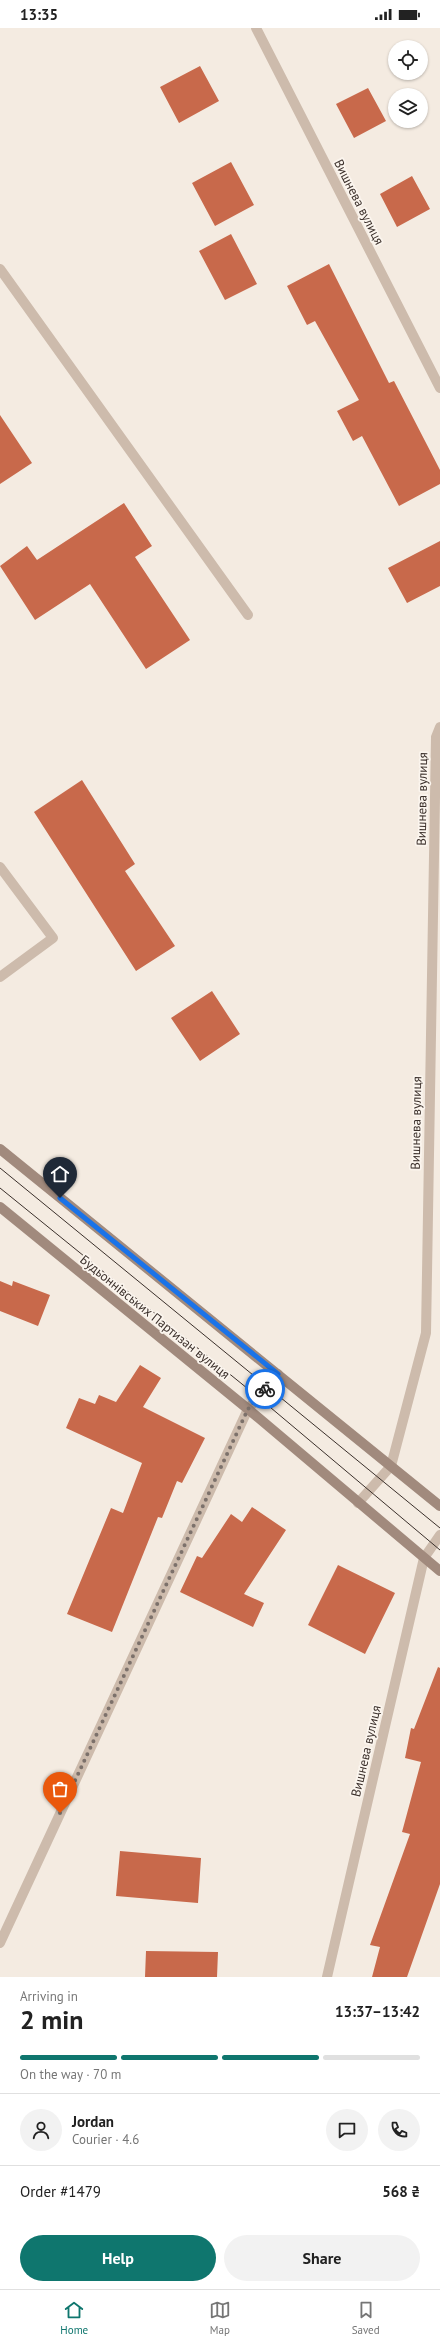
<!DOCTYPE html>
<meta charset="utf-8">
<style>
:root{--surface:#fff;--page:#f2f2f2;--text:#222;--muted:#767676;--line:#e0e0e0;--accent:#0f766e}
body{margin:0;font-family:"PT Sans",sans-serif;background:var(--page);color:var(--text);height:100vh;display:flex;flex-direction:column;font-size:15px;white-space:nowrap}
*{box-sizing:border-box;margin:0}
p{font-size:13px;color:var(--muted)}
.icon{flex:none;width:22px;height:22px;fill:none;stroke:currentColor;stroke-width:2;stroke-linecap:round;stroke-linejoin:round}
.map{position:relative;height:1949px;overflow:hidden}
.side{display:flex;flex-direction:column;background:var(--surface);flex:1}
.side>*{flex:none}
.tools{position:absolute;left:388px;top:12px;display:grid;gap:8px}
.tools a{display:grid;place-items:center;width:40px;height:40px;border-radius:50%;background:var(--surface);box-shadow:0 1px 3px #0004;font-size:20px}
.pin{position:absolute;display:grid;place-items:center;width:34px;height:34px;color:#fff;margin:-41px -17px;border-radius:50% 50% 50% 0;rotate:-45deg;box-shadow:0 0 4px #0007}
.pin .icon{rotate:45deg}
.courier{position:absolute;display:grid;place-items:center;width:40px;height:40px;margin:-20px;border:3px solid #1a73e8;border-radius:50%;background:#fff;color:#222;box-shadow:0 1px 5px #0007}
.summary em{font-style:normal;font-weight:700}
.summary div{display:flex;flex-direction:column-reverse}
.summary{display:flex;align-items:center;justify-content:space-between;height:68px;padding:0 20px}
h1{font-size:26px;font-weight:700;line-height:30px}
.bar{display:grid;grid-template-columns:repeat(4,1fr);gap:6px 4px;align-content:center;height:48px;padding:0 20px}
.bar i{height:5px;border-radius:3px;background:var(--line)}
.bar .current{background:var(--accent)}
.bar p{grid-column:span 4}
.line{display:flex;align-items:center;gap:10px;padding:0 20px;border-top:1px solid var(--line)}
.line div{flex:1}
.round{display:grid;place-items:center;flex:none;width:42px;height:42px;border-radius:21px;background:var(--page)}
.primary-button{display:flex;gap:8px;margin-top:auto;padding:8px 20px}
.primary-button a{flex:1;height:46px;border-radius:24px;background:var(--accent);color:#fff;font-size:16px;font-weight:700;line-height:46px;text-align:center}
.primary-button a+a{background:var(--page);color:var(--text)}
.status{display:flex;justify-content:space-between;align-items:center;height:28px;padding:0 20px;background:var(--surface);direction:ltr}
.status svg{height:11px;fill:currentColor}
.tab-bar{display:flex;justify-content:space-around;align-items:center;height:56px;border-top:1px solid var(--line);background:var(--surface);font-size:11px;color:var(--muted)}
.tab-bar a{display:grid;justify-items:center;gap:2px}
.tab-bar .current{color:var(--accent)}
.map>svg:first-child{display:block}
.building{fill:#c8694b}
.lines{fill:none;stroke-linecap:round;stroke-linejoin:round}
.lane{stroke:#cdbbac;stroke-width:10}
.street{stroke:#cdbbac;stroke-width:10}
.secondary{stroke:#a18a7d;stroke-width:10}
.tram{stroke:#3b302b;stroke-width:1}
.done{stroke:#7c716b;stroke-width:4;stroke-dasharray:0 7.2}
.route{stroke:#1a73e8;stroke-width:5}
.labels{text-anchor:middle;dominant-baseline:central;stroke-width:3.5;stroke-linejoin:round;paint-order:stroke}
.street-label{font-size:13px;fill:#3b302b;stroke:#fbf5ee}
</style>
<div class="status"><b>13:35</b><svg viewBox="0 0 49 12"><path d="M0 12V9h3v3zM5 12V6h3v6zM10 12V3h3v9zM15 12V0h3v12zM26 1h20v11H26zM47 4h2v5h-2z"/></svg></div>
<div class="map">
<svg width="440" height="1949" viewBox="0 0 440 1949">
<rect width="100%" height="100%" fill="#f4ebe1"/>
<path class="building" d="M200,38L219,73L179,95L160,59Z
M368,60L386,93L354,110L336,76Z
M231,134L254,177L215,198L192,155Z
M412,148L430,181L397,199L380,166Z
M231,206L257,256L225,272L199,223Z
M329,236L389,355L394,353L440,442V456L399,478L362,408L353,413L337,383L359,372L315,293L307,297L287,258Z
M0,387L32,435L0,456Z
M124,475L152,518L135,529L190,612L146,641L90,556L35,592L0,538L27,518L37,532Z
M440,513V558L407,575L388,540Z
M82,752L135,836L125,843L175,918L136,943L34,784Z
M212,963L240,1006L200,1033L171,990Z
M0,1253L12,1258L13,1253L50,1267L38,1298L0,1283Z
M140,1337L161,1350L143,1379L205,1410L182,1455L177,1453L162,1490L158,1489L112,1604L67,1586L111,1480L123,1485L142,1435L66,1400L79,1370L95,1376L99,1367L116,1374Z
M252,1479L286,1502L244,1566L264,1575L253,1599L180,1564L197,1528L202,1530L231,1486L242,1494Z
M338,1537L395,1565L365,1626L308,1597Z
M438,1639L440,1640V1856L407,1949H372L380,1919L370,1917L410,1806L402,1804L421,1734L405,1730L411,1700L414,1701Z
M120,1823L201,1830L198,1875L116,1868Z
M146,1923L218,1924L217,1949H145Z"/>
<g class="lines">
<path class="lane" d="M0,241L248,587"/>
<path class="street" d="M256,0L440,360
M0,839L53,910L0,949
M358,1475L391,1438L426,1305L436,709L440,699
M0,1915L248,1381L278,1346
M327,1949L424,1530L440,1507"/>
<path class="secondary" d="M0,1121L440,1478
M0,1179L248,1381L440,1543"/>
<path class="tram" d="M0,1140L440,1500
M0,1160L258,1369L440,1522"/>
</g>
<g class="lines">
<path class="done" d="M60,1785L248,1381L265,1361"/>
<path class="route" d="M60,1170L278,1346L265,1361"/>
</g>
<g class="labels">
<g class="street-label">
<text transform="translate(359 174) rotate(63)">Вишнева вулиця</text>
<text transform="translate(422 771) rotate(-89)">Вишнева вулиця</text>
<text transform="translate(416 1095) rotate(-89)">Вишнева вулиця</text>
<text transform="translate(155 1289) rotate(39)">Будьоннівських Партизан вулиця</text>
<text transform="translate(366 1723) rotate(-77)">Вишнева вулиця</text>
</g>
</g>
</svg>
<div class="tools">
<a><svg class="icon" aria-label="locate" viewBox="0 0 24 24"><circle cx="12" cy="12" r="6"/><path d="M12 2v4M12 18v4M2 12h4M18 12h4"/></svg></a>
<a><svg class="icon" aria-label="layers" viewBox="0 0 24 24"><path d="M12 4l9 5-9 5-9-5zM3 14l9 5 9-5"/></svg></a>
</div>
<div class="pin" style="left:60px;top:1785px;background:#ea580c"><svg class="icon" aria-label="bag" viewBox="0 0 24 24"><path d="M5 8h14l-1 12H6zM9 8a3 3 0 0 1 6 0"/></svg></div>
<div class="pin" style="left:60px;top:1170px;background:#1f2937"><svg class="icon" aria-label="home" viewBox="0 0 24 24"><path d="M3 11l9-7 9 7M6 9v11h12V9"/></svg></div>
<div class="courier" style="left:265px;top:1361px"><svg class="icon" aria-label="bike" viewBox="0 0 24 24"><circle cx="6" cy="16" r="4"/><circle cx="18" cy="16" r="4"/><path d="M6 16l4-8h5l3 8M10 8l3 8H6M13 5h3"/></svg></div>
</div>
<section class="side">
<div class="summary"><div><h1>2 min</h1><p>Arriving in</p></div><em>13:37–13:42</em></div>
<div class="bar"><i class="current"></i><i class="current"></i><i class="current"></i><i></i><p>On the way · 70 m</p></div>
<div class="line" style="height:72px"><a class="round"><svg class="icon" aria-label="person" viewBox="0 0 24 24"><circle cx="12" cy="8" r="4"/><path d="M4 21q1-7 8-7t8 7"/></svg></a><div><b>Jordan</b><p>Courier · 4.6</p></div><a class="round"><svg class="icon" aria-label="chat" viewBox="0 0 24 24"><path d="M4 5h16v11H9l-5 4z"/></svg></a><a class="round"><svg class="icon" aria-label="phone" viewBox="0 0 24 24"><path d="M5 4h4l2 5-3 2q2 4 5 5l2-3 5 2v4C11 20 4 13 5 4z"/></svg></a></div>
<div class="line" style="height:52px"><div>Order #1479</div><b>568 ₴</b></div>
<div class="primary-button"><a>Help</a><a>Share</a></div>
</section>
<nav class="tab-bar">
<a class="current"><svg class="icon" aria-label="home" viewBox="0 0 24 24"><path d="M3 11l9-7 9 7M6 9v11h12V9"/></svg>Home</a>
<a><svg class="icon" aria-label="map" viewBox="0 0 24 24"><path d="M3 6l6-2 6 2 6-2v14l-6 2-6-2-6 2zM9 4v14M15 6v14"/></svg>Map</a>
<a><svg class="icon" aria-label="saved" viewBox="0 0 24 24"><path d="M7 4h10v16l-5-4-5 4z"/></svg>Saved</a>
</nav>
